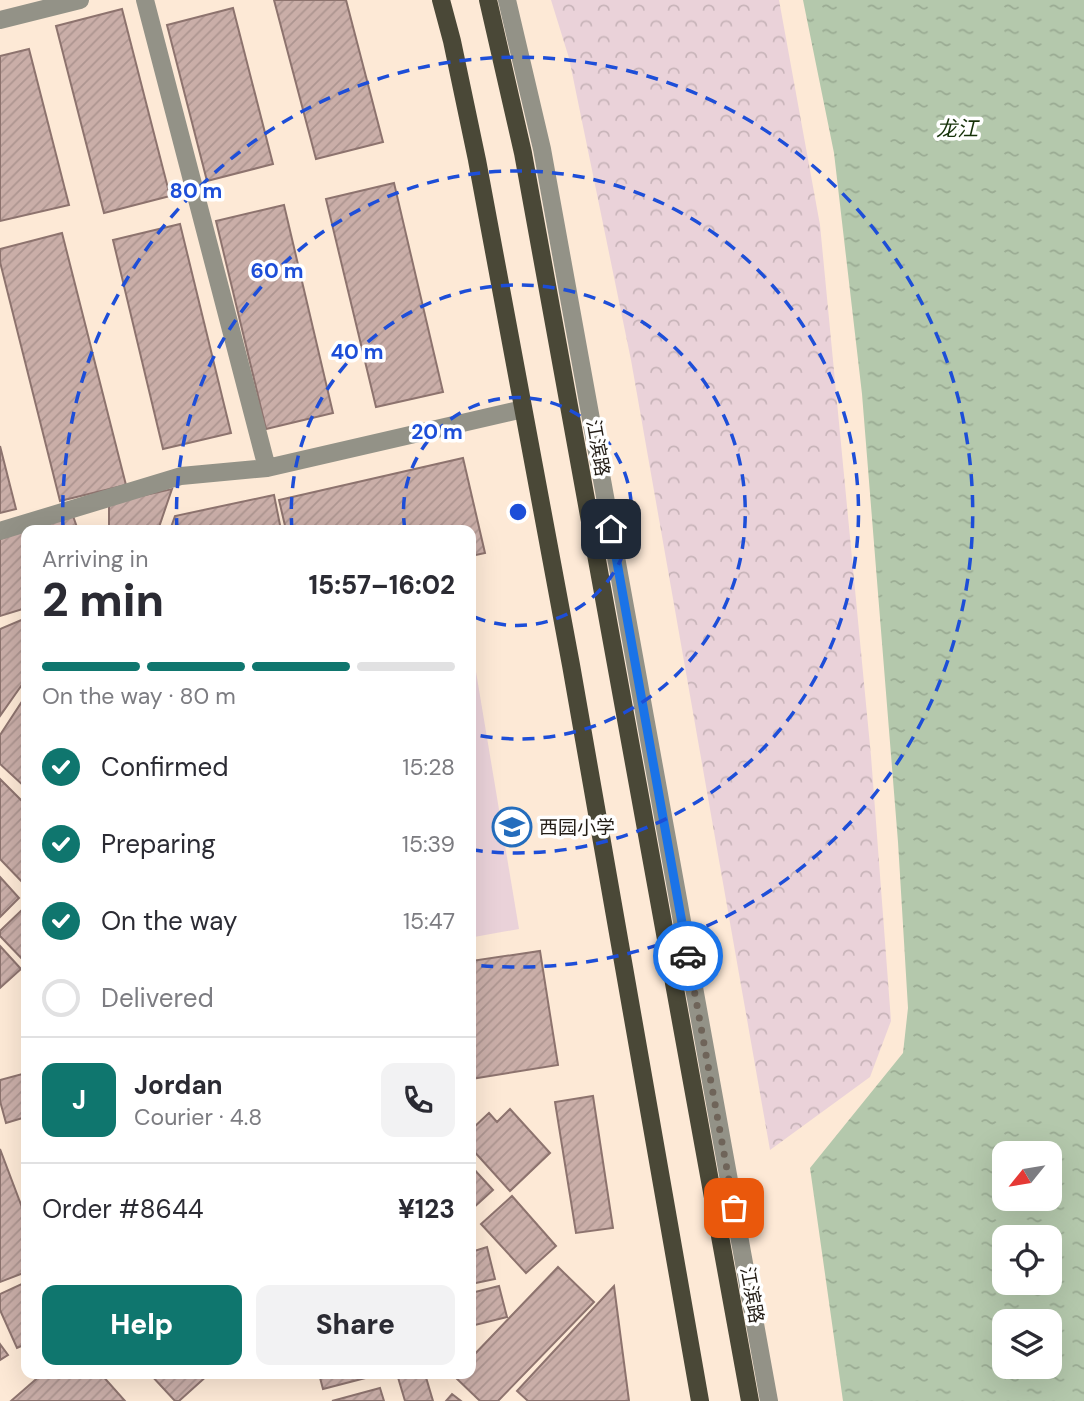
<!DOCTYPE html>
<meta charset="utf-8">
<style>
:root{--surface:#fff;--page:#f2f2f3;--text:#2b2b33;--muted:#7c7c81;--line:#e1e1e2;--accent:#0f766e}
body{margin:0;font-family:"DM Sans","Noto Sans SC",sans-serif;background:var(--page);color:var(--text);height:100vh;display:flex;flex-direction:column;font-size:26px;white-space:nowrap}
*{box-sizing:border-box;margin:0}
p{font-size:23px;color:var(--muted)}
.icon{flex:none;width:38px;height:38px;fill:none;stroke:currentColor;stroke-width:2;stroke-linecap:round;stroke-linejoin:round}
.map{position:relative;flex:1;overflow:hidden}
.side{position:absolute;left:21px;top:525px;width:455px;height:854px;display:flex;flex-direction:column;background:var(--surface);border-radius:14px;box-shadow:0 7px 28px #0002}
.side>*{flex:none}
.needle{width:46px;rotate:240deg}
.tools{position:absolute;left:992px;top:1141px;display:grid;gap:14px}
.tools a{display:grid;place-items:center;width:70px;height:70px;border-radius:14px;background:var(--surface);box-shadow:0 7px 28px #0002;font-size:35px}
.pin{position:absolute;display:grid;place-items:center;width:60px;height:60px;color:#fff;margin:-30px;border-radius:14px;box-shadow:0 4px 10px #0006}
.courier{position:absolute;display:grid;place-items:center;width:70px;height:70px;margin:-35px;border:5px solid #1a73e8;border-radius:50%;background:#fff;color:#222;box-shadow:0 2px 9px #0007}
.overview em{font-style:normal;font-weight:800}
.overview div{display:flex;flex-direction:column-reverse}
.overview{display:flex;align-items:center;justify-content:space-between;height:119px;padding:0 21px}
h1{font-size:46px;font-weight:800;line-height:52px}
.bar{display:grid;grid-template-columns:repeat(4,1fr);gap:10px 7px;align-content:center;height:84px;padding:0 21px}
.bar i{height:9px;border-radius:5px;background:var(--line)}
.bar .selected{background:var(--accent)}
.bar p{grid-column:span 4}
.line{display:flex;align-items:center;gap:18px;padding:0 21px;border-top:2px solid var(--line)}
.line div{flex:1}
.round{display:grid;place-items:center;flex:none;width:74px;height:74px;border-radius:14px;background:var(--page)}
ol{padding:0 21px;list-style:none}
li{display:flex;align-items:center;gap:21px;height:77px}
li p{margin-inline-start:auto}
li .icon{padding:7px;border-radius:50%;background:var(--accent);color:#fff;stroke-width:4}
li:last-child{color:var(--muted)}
li i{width:38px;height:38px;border:4px solid var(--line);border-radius:50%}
.action{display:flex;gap:14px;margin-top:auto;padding:14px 21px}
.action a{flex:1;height:80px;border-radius:14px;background:var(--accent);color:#fff;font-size:28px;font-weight:800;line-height:80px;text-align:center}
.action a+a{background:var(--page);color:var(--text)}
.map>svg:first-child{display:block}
.grass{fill:#ead2d9}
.park{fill:url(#park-crowns)}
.water{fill:url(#water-ripples);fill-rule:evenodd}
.building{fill:url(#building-hatch);stroke:#8d736e;stroke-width:2}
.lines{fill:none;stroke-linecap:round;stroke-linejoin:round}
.service{stroke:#939287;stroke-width:18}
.minor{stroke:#939287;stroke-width:18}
.primary{stroke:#4a4837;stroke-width:18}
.done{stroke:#6f6459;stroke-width:7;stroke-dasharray:0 12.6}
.route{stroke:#1a73e8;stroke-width:9}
.ring{fill:none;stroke:#1d4ed8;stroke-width:3.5;stroke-dasharray:12 9}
.labels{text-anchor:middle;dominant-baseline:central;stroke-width:7;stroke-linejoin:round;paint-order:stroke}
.street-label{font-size:19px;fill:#221c15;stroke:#fff}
.poi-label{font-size:19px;fill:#221c15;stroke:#fff;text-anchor:start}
.water-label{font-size:21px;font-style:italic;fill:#163209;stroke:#fff}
.centre{fill:#1d4ed8;stroke:#fff;stroke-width:3.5}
.ring-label{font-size:21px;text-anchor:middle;font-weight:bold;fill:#1d4ed8;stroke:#fff;stroke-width:7;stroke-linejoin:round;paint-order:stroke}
</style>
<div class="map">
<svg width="1084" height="1401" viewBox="0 0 1084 1401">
<defs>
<pattern id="park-crowns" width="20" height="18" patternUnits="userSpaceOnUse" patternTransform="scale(1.75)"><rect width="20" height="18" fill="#ead2d9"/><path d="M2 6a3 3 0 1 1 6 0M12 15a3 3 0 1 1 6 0" fill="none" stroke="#c8b4b9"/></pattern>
<pattern id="water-ripples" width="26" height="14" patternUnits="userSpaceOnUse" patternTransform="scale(1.75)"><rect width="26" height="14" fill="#b4c8ac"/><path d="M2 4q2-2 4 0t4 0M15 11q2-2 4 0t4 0" fill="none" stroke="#9aab93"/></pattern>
<pattern id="building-hatch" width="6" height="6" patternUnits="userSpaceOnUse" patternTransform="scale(1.75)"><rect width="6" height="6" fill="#caaea8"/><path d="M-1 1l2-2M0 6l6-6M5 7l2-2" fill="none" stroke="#ad9590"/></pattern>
</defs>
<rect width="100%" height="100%" fill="#fde9d6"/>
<path class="grass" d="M471,642L519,929L474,937L471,916Z"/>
<path class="park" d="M551,0H779L820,225L871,756L891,1021L870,1077L770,1150L631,360L569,58Z"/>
<path class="water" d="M803,0H1084V1401H843L810,1168L903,1053L908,1008L898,842L862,394L834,153ZM1004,1153H1050V1199H1004ZM1004,1237H1050V1283H1004ZM1004,1321H1050V1367H1004Z"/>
<path class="building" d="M274,0H346L383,142L316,159Z
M233,8L273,164L207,181L167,25Z
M122,9L170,196L104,213L56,26Z
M29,49L69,205L0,221V56Z
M394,183L443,392L376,407L326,199Z
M284,205L333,413L266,429L216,221Z
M180,224L231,433L163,449L113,240Z
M62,233L126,485L60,501L0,262V249Z
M0,446L16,509L0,513Z
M463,458L485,553L471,556V530H286L279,500Z
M172,489L158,530H109V503Z
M274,495L281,530H170L175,516Z
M73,516L78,530H27Z
M26,530V608L0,616V539Z
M26,618V679L0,716V629Z
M23,700L26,702V788L0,764V735Z
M0,779L26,805V886L0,859Z
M0,877L19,898L0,917Z
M26,906V963L0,936V931Z
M0,946L21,969L0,988Z
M540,951L558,1065L471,1079V961Z
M26,1073V1117L6,1123L0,1101V1080Z
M593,1096L613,1228L576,1233L555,1102Z
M510,1109L550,1153L510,1191L471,1148V1130L489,1113L497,1122Z
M0,1149L26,1218V1272L0,1282Z
M471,1166L493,1190L471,1210Z
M512,1196L556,1246L526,1273L481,1224Z
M487,1247L495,1279L471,1284V1252Z
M558,1267L594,1302L498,1401H480L454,1376L471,1374V1358Z
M26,1282V1344L17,1348L0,1310V1294Z
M499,1286L507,1317L471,1326V1293Z
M614,1286L629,1401H528L517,1391Z
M0,1344L8,1355L0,1360Z
M42,1374H101L125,1401H11Z
M150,1374H209L179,1401H175Z
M319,1374H381L323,1389Z
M397,1374H425L433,1401H405Z
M380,1388L384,1401H332Z
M452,1394L461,1401H446Z"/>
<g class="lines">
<path class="service" d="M507,0L542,149L769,1401"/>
<path class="minor" d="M145,0L267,468
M0,20L80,0
M0,531L181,476L267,468L523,409"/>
<path class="primary" d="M441,0L452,41L477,160L571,665L700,1401
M488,0L523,153L750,1401"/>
</g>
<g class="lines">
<path class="done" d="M688,956L734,1208"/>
<path class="route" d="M611,529L688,956"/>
</g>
<g class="ring">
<path d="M405 530A114 114 0 1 1 472 616"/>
<path d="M292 530A227 227 0 1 1 471 734"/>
<path d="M177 530A341 341 0 1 1 473 850"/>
<path d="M63 528A455 455 0 1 1 474 965"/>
</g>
<defs>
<symbol id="school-ring" viewBox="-11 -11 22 22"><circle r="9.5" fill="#fff" stroke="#246dbd" stroke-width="1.5"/><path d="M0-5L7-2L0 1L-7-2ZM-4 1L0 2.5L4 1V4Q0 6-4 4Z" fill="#246dbd"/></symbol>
</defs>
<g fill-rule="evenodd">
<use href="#school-ring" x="490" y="805" width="44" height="44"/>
</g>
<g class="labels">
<g class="street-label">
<text transform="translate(598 448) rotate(80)">江滨路</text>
<text transform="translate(752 1295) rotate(80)">江滨路</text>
</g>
<g class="poi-label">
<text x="539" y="827">西园小学</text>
</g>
<g class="water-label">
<text x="957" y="129">龙江</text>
</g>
</g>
<circle cx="518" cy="512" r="10" class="centre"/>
<g class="ring-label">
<text x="196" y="198">80 m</text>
<text x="277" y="278">60 m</text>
<text x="357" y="359">40 m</text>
<text x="437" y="439">20 m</text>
</g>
</svg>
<div class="tools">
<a><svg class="needle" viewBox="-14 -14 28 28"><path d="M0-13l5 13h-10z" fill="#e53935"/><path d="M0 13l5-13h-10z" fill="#7c7c81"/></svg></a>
<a><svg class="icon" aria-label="locate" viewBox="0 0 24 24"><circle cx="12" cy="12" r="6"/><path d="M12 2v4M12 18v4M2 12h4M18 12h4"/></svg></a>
<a><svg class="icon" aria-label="layers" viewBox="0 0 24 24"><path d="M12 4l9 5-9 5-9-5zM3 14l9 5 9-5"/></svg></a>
</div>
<div class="pin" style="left:734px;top:1208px;background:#ea580c"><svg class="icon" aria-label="bag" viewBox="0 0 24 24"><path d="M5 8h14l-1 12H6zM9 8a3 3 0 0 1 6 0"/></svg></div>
<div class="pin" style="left:611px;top:529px;background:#1f2937"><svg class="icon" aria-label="home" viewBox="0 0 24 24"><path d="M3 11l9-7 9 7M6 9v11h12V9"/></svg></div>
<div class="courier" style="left:688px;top:956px"><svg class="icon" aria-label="car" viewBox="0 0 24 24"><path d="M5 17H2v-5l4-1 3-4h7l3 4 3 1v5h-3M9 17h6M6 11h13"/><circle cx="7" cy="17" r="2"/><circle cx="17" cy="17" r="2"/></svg></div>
<section class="side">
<div class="overview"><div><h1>2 min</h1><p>Arriving in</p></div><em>15:57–16:02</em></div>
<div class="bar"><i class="selected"></i><i class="selected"></i><i class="selected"></i><i></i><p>On the way · 80 m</p></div>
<ol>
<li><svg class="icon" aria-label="check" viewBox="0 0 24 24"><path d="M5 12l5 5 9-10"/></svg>Confirmed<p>15:28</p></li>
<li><svg class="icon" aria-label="check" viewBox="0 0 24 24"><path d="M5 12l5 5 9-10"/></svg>Preparing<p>15:39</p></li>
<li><svg class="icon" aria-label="check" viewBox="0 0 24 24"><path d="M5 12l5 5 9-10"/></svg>On the way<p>15:47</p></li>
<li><i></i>Delivered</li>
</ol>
<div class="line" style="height:126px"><b class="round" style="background:var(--accent);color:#fff">J</b><div><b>Jordan</b><p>Courier · 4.8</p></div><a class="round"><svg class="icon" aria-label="phone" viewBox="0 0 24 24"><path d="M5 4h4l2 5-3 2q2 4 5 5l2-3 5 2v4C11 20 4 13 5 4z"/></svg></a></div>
<div class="line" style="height:91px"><div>Order #8644</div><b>¥123</b></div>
<div class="action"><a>Help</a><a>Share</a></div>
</section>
</div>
